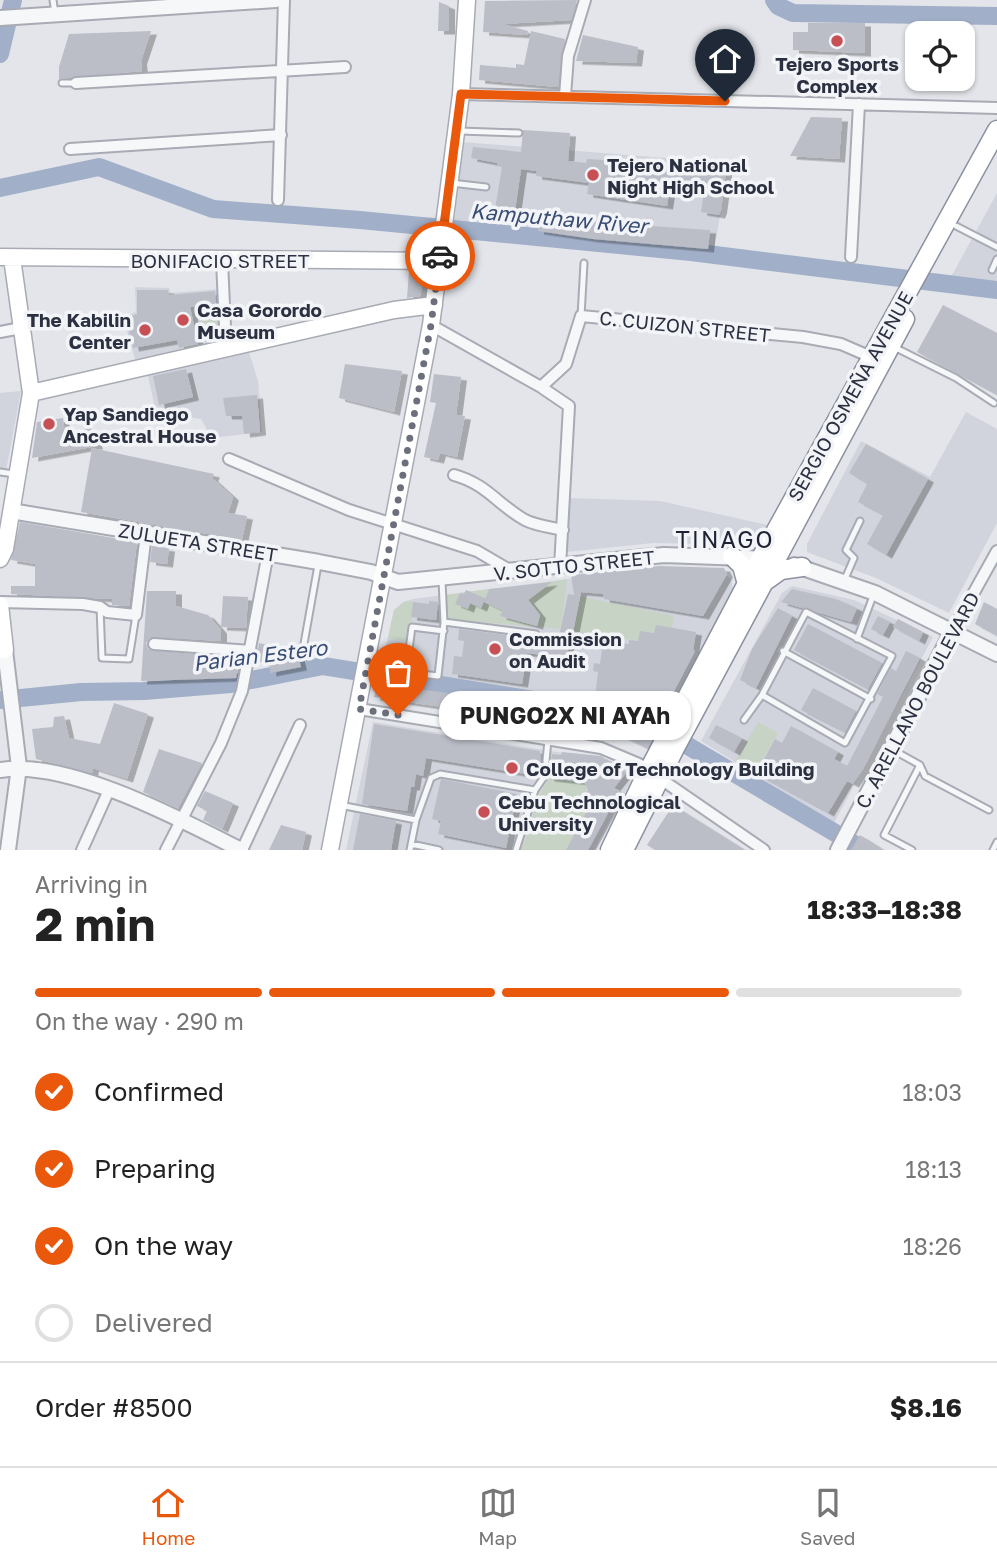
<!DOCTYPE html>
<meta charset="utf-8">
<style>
:root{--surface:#fff;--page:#f2f2f2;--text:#222;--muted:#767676;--line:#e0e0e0;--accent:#ea580c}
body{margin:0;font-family:"Golos Text",sans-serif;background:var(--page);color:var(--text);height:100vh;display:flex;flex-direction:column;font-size:26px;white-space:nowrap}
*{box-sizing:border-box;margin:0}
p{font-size:23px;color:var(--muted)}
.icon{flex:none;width:38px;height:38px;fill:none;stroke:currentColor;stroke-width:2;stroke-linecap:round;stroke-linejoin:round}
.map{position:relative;height:850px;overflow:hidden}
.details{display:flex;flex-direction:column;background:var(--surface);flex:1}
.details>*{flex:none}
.tools{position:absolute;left:905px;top:21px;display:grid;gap:14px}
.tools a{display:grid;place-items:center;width:70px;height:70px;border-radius:14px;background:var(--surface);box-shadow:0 2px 5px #0004;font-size:35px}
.pin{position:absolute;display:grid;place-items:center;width:60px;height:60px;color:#fff;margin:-72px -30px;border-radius:50% 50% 50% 0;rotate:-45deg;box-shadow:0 0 7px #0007}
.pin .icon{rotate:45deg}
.courier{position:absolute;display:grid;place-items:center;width:70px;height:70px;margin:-35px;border:5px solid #ea580c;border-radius:50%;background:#fff;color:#222;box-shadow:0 2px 9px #0007}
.bubble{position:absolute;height:49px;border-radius:21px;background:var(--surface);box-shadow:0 2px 5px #0004;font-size:23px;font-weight:700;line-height:49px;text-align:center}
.summary em{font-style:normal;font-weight:700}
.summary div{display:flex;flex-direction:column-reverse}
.summary{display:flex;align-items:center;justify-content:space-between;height:119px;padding:0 35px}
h1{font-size:46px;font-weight:700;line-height:52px}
.bar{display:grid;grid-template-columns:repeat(4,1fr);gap:10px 7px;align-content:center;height:84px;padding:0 35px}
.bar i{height:9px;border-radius:5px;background:var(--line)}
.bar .on{background:var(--accent)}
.bar p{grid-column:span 4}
.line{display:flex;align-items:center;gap:18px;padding:0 35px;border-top:2px solid var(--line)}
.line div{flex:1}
ol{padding:0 35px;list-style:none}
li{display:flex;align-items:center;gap:21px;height:77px}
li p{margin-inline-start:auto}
li .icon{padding:7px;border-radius:50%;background:var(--accent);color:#fff;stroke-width:4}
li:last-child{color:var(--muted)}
li i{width:38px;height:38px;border:4px solid var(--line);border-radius:50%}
.menu{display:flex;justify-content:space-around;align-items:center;height:98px;border-top:2px solid var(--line);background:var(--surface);font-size:19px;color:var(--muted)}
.menu a{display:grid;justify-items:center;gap:4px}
.menu .on{color:var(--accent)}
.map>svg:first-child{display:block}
.built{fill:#d1d4dc}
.green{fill:#c7d4c5}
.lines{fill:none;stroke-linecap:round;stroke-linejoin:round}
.river{stroke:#a1afc8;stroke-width:18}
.building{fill:#bbbec7;filter:url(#shadow)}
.service-casing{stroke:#a8abb4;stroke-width:9}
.minor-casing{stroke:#a8abb4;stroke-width:14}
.tertiary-casing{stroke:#a8abb4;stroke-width:18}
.secondary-casing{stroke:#a8abb4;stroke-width:19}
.trunk-casing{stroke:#8b91a0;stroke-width:21}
.service{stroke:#f6f7f9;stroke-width:5}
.minor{stroke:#f6f7f9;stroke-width:10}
.tertiary{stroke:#f6f7f9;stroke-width:14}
.secondary{stroke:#fff;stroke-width:16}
.trunk{stroke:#fff;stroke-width:18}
.done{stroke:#6c707d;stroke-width:7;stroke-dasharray:0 12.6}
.route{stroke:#ea580c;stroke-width:9}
.poi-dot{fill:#c75054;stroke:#f3f4f8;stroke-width:2.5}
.labels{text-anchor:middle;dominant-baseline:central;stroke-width:7;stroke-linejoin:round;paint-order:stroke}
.poi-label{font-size:19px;font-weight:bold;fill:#2c3142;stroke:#f3f4f8;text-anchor:start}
.street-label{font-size:19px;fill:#2c3142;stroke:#f3f4f8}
.water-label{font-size:21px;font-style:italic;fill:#384c74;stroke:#f3f4f8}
.quarter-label{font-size:23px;letter-spacing:2px;fill:#1e2233;stroke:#f3f4f8}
</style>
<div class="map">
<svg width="997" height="850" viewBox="0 0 997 850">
<defs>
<filter id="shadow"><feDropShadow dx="6" dy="3.5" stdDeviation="0" flood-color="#0004"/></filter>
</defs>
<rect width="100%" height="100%" fill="#e3e5ea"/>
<path class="built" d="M462,142L729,163L714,251L454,227Z
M997,193V286L951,277Z
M135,287L169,288L171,293L220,289V344L136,362L123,317L136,312Z
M248,349L258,381L262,432L212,438L201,419L156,412L147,372Z
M21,391L6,471L0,470V393Z
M966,412L997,429V523L949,613L876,578L807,552V544L861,441L930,477Z
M570,498L660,501L772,526L762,541L754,545L653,543L567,552Z
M623,572L724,573L731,579L733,588L666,719L380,673L394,610L403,602L413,599Z
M792,586L854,600L933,637L834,823L701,741L782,593Z
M373,722L618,762L635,774L594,850H346Z"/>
<path class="green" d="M218,309L219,340L206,342L200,311Z
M567,579L561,629L448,619L445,595L489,589L484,602L503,611L501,617L537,626L540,615L528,600L544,588V583Z
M580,596L674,616L672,628L638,641L573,631Z
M406,601L413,602L410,642L388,638L394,610Z
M380,673H382L666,719L659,729L600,718V714L376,684Z
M758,722L778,733L756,771L736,760Z
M549,778L588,783L584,797L592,801L566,850H520C535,823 532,804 549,778Z"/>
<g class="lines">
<path class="river" d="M774,0L778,6L793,13L997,16
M0,54L13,0
M0,188L99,167L213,209L360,220L691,252L997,290
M0,700L81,692L144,691L231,684L323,666L639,717L864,850"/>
</g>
<path class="building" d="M577,0L571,20L502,24L528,31L527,35L483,32L485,1Z
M439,2L449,6V31H438Z
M808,23H865V53L793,50V32H808Z
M151,31L141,61L142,71L59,79V67L69,34Z
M531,31L565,39L558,87L479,80L480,65L516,68V64L524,65Z
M583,35L638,47L636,63L576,61Z
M811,117L842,118L839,159L790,156Z
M523,130L570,133L568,161L586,163L587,159L657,163L708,170L709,162L727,165L721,210L719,215L701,212L705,185L671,180L667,206L587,194L589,183L536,176L537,171L521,169L514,218L494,215L502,167L497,166V163L471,158L473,147L521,152Z
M541,212L594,222L710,230L708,249L593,239L538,231Z
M409,271H425L420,296L407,298Z
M137,290H168L169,295L215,291L216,305L190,307L198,344L179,348L177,340L133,348L126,318L137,314Z
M943,305L997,333V395L917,352Z
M345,364L402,371L394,412L339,398Z
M186,369L193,397L159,405L153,376Z
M434,374L461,377L456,415L465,416L457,457L440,453L438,460L424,457L436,403L430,402Z
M257,395L260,432L244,434L242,416H226L223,398Z
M63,418L65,434L91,428L97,446L32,458L37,422Z
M866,444L928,479L886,555L867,544L883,515L858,502L867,484L849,473Z
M92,448L214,474L212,478L233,497L228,513L247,516L242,540L81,512Z
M20,522L137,542L129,606L112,605V599L11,594V586H35V564L11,560Z
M152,546L169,548L167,564L150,562Z
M659,566L724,568L727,574L703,616L604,599L603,594L581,592L573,632L594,634V645H568L567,658L527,653L522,684L452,674L454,656L462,657L464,641L458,640L459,629L562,642L564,633L560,632L568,594L574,595L571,575Z
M552,582L528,600L540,615L537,626L500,616L503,611L484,602L489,589Z
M792,589L836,599L857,608L851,622L781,602Z
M466,590L485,598L481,608L470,603L468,609L455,604L460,593L464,594Z
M147,591H176V606L208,615L221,630V641L151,637L146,643L149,650L240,658L236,678L141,681Z
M223,596L248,597L246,628L221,627Z
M429,601L438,602L436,620L411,617L413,602L429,604Z
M984,602L997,609V636L975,624Z
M778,608L792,616L756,688L740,680L752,649Z
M878,616L890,622L883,635L871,629Z
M898,619L923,632L919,641L893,627Z
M808,624L882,663L868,689L794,650Z
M656,625L696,632L693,650L695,651L664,710L621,704V699L595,696L598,672L593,671L594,663L600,664L603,641L629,644V640L638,641L640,631L654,633Z
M259,643L297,651L301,667L270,673L271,664L256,661Z
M906,651L920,658L863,769L853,784L847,781L828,813L756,774L775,739L782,743L791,726L838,752L834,759L847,766L883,697L877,694L891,668L896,671Z
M385,661L393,662L389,685L600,714V718L658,729L647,748L609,730V736L529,725L530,720L374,697Z
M813,688L856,711L845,732L801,710Z
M114,703L148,714L127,779L93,768L92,773L36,759L32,729L53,727L54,717L64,716L69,738L100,744Z
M374,724L540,751L541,763L545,766L551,763L552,754L561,755L562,752L601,756L626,773L614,788L620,791L588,850H566L592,801L584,797L588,790L584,782L549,778L545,772L538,776L426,758L423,776L416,774L414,787H411L407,811L362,804Z
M716,725L742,738L734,752L709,738Z
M159,749L202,763L178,808L143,792Z
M441,779L517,794L506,848L438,834L441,821L432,819Z
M205,791L233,803L222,829L203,820L207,811L197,806Z
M673,805L745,850H655L647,845Z
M360,814L396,821L391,850H353Z
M281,825L306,832L302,850H269Z
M860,835L873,843L883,850H851Z"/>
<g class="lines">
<defs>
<path id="service" d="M53,0L55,14
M62,83H76
M460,131L519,133
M451,183L486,187
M956,226L997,247
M992,270L997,259
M581,316L584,263
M894,347L956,378L994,403
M0,472L14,474
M442,581L444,622L536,634
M844,581L854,558L846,550L860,521
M100,607L102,658L129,659L136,615
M444,631L412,627L406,672L438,676L444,622
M857,639L873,596
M783,651L871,699
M302,655L318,565
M744,720L762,695L806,612L892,656L845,743L762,695
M893,750L920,765L925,776L989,810
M546,761L548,740
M340,805L416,820
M411,844L439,850
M410,850L416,820L431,778L440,774L535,790
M516,850L535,790L544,777
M912,850L884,835L920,765
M993,850L997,842"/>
<path id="minor" d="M76,83L345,67
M461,94L997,108
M565,96L568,56L585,0
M70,149L281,135
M278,200L284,0
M851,257L859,104
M222,261L226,349
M431,325L541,387L569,406L560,567
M0,332L21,328
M541,387L566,364L581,316L803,337L841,344L871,357
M229,459L349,510L477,551L511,571
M454,475C487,484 498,505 525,520C537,526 551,527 563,530
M0,602L83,604L100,607L107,612L136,615L146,534
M953,630L997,551
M154,644L251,651
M359,709L601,748L639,764L764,850
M82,850L109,790
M166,850L221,743L242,691L268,553
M242,850L300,725"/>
<path id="tertiary" d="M0,18L276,0
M11,511L319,562L371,572L398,582L664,555L771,559
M794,565L875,593L997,654
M5,650L19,767L8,850
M0,770C68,759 180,819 241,850
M838,850L953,630"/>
<path id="secondary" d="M0,257L440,261
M31,393L394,310L434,305
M0,559L5,549L31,393L12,258
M0,605L5,650H0
M330,850L431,325L461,94L467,0"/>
<path id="trunk" d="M732,556L742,566L747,584
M767,580L781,570L802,567
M610,850L643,781L752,574L997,130
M624,850L675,748L905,319"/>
</defs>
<use href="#service" class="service-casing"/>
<use href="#minor" class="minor-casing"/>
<use href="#tertiary" class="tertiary-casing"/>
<use href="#secondary" class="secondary-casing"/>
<use href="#trunk" class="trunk-casing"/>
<use href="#service" class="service"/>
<use href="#minor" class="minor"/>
<use href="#tertiary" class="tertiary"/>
<use href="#secondary" class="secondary"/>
<use href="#trunk" class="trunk"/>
</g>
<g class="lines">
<path class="done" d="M398,715L359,709L431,325L440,256"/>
<path class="route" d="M440,256L461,94L725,101"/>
</g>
<g class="poi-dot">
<circle cx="837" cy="41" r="7"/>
<circle cx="593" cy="175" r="7"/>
<circle cx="183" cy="320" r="7"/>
<circle cx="145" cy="330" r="7"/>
<circle cx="49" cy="424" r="7"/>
<circle cx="495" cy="649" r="7"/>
<circle cx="512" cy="768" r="7"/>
<circle cx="484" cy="812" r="7"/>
</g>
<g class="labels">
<g class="poi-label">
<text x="837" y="63" text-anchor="middle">Tejero Sports<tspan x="837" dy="22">Complex</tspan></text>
<text x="607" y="164">Tejero National<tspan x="607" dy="22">Night High School</tspan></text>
<text x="197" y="309">Casa Gorordo<tspan x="197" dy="22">Museum</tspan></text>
<text x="131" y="319" text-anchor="end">The Kabilin<tspan x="131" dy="22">Center</tspan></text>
<text x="63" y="413">Yap Sandiego<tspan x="63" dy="22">Ancestral House</tspan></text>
<text x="509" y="638">Commission<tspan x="509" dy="22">on Audit</tspan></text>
<text x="526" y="768">College of Technology Building</text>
<text x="498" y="801">Cebu Technological<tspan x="498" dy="22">University</tspan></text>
</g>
<g class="street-label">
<text x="220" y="260">BONIFACIO STREET</text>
<text transform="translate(685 326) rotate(6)">C. CUIZON STREET</text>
<text transform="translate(850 396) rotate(-61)">SERGIO OSMEÑA AVENUE</text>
<text transform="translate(198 542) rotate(9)">ZULUETA STREET</text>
<text transform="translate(574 565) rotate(-6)">V. SOTTO STREET</text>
<text transform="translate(917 700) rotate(-62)">C. ARELLANO BOULEVARD</text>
</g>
<g class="water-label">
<text transform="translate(559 218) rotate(5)">Kamputhaw River</text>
<text transform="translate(260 655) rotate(-7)">Parian Estero</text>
</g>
<g class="quarter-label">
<text x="725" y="539">TINAGO</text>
</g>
</g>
</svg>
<div class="tools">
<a><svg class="icon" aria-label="locate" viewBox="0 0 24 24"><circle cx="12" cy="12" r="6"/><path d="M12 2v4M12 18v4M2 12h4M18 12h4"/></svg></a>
</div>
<div class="pin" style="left:398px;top:715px;background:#ea580c"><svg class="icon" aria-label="bag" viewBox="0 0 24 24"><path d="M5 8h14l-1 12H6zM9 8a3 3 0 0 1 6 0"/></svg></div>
<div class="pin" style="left:725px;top:101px;background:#1f2937"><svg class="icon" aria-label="home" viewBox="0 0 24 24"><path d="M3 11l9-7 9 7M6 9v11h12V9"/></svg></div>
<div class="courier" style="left:440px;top:256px"><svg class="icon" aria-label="car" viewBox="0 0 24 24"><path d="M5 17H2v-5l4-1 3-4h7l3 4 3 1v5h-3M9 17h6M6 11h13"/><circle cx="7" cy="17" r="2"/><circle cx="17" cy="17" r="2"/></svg></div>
<div class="bubble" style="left:439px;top:691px;width:252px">PUNGO2X NI AYAh</div>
</div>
<section class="details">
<div class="summary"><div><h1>2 min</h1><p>Arriving in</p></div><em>18:33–18:38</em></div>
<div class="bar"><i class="on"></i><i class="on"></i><i class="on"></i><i></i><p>On the way · 290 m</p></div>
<ol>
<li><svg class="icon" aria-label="check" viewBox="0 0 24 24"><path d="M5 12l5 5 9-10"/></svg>Confirmed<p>18:03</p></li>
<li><svg class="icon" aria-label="check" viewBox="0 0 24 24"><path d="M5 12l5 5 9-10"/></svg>Preparing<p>18:13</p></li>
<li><svg class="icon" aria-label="check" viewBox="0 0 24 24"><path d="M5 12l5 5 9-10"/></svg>On the way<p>18:26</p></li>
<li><i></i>Delivered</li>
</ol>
<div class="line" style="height:91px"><div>Order #8500</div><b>$8.16</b></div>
</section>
<nav class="menu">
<a class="on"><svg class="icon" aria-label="home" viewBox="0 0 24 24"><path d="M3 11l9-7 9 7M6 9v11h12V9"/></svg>Home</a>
<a><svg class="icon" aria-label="map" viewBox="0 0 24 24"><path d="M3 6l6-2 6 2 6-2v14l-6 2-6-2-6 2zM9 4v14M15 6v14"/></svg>Map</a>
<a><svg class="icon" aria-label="saved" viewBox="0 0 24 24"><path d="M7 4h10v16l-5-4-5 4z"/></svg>Saved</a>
</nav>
